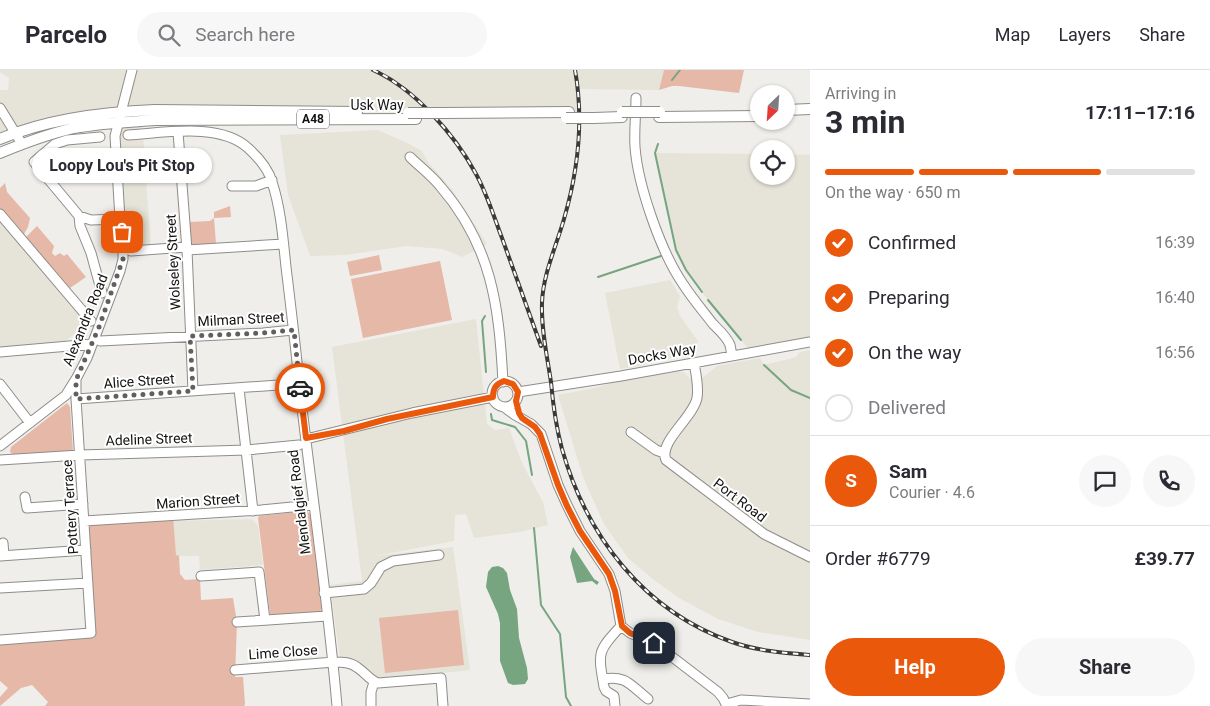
<!DOCTYPE html>
<meta charset="utf-8">
<style>
:root{--surface:#fff;--page:#f7f7f7;--text:#2b2b33;--muted:#7c7c81;--line:#e1e1e2;--accent:#ea580c}
body{margin:0;font-family:Roboto,sans-serif;background:var(--page);color:var(--text);height:100vh;display:flex;flex-direction:column;font-size:19px;white-space:nowrap}
*{box-sizing:border-box;margin:0}
p{font-size:16px;color:var(--muted)}
.icon{flex:none;width:28px;height:28px;fill:none;stroke:currentColor;stroke-width:2;stroke-linecap:round;stroke-linejoin:round}
.map{position:relative;flex:1;overflow:hidden}
.details{display:flex;flex-direction:column;background:var(--surface);width:400px}
.details>*{flex:none}
.needle{width:32px;rotate:205deg}
.controls{position:absolute;left:750px;top:15px;display:grid;gap:10px}
.controls a{display:grid;place-items:center;width:45px;height:45px;border-radius:50%;background:var(--surface);box-shadow:0 1px 4px #0004;font-size:25px}
.pin{position:absolute;display:grid;place-items:center;width:42px;height:42px;color:#fff;margin:-21px;border-radius:10px;box-shadow:0 2px 8px #0006}
.courier{position:absolute;display:grid;place-items:center;width:50px;height:50px;margin:-25px;border:4px solid #ea580c;border-radius:50%;background:#fff;color:#222;box-shadow:0 1px 6px #0007}
.bubble{position:absolute;height:35px;border-radius:18px;background:var(--surface);box-shadow:0 1px 4px #0004;font-size:16px;font-weight:700;line-height:35px;text-align:center}
.overview em{font-style:normal;font-weight:700}
.overview div{display:flex;flex-direction:column-reverse}
.overview{display:flex;align-items:center;justify-content:space-between;height:85px;padding:0 15px}
h1{font-size:32px;font-weight:700;line-height:38px}
.bar{display:grid;grid-template-columns:repeat(4,1fr);gap:8px 5px;align-content:center;height:60px;padding:0 15px}
.bar i{height:6px;border-radius:4px;background:var(--line)}
.bar .current{background:var(--accent)}
.bar p{grid-column:span 4}
.line{display:flex;align-items:center;gap:12px;padding:0 15px;border-top:1px solid var(--line)}
.line div{flex:1}
.round{display:grid;place-items:center;flex:none;width:52px;height:52px;border-radius:26px;background:var(--page)}
ol{padding:0 15px;list-style:none}
li{display:flex;align-items:center;gap:15px;height:55px}
li p{margin-inline-start:auto}
li .icon{padding:5px;border-radius:50%;background:var(--accent);color:#fff;stroke-width:4}
li:last-child{color:var(--muted)}
li i{width:28px;height:28px;border:2px solid var(--line);border-radius:50%}
.cta{display:flex;gap:10px;margin-top:auto;padding:10px 15px}
.cta a{flex:1;height:58px;border-radius:30px;background:var(--accent);color:#fff;font-size:20px;font-weight:700;line-height:58px;text-align:center}
.cta a+a{background:var(--page);color:var(--text)}
header{display:flex;align-items:center;gap:30px;box-sizing:border-box;height:70px;padding:0 25px;background:var(--surface);border-bottom:1px solid var(--line)}
header strong{font-size:24px}
nav{display:flex;gap:28px;margin-inline-start:auto;font-size:18px}
.search{width:350px;height:45px;background:var(--page);display:flex;align-items:center;gap:12px;box-sizing:border-box;padding:0 18px;border-radius:28px;color:var(--muted);font-size:19px}
main{display:flex;flex:1;min-height:0}
.map>svg:first-child{display:block}
.built{fill:#e6e3d8}
.green{fill:#e5b8a7}
.water{fill:#76a580}
.lines{fill:none;stroke-linecap:round;stroke-linejoin:round}
.stream{stroke:#76a580;stroke-width:2}
.minor-casing{stroke:#8e8d89;stroke-width:11}
.major-casing{stroke:#8e8d89;stroke-width:12}
.minor{stroke:#fff;stroke-width:9}
.major{stroke:#fff;stroke-width:10}
.rail-casing{stroke:#3a3a38;stroke-width:4}
.rail{stroke:#fff;stroke-width:2;stroke-dasharray:5.5;stroke-linecap:butt}
.major-bridge-casing{stroke:#8e8d89;stroke-width:12;stroke-linecap:butt}
.major-bridge{stroke:#fff;stroke-width:10}
.done{stroke:#60605e;stroke-width:5;stroke-dasharray:0 9}
.route{stroke:#ea580c;stroke-width:6}
.labels{text-anchor:middle;dominant-baseline:central;stroke-width:4;stroke-linejoin:round;paint-order:stroke}
.shield{fill:#fff;stroke:#5a5a59;stroke-width:1}
.shield-label{font-size:12px;font-weight:bold;fill:#131312}
.street-label{font-size:14px;fill:#131312;stroke:#fff}
</style>
<header>
<strong>Parcelo</strong>
<div class="search"><svg class="icon" aria-label="search" viewBox="0 0 24 24"><circle cx="10" cy="10" r="6"/><path d="M15 15l6 6"/></svg>Search here</div>
<nav><a>Map</a><a>Layers</a><a>Share</a></nav>
</header>
<main>
<div class="map">
<svg width="810" height="636" viewBox="0 0 810 636">
<rect width="100%" height="100%" fill="#efeeea"/>
<path class="built" d="M0,0H664L659,20L578,19V42L155,40L70,44L13,57L0,63V20H8L9,8L0,2Z
M142,51L151,180L131,181L120,149L117,53Z
M378,60L405,72L422,81L428,92L453,121L487,174L462,187L443,179L406,176L346,185L310,186L288,125L280,65Z
M655,83L759,84V106H786V84L810,85V272L751,282L696,215L686,200L676,180Z
M0,143L91,251L59,276L0,282Z
M670,210L680,226L677,237L680,246L698,271L695,276V284L645,292V295L620,299L605,223Z
M476,249L487,354L495,360L509,358L522,393L543,432L548,455L520,462L474,468L466,444L455,445L454,471L375,486L453,477L470,600L380,610L353,590L340,589L330,515L362,511L332,277Z
M810,280V570L758,562L718,549L679,528L654,510L628,488L604,454L583,407L558,325L599,317L613,312L679,301L685,303L690,309L702,308L717,296L760,288L764,295L796,287L800,282Z
M252,449L258,456L263,495L200,500L199,486H176L173,451Z"/>
<path class="green" d="M664,0H744L739,23L679,16H672L659,20Z
M5,113L7,122L30,148L28,157L24,164H21L0,141V118Z
M230,136L231,147L214,148L216,174H192L190,172L189,152L210,151L214,148V142Z
M37,156L54,176L52,183L55,186L60,183L64,186L67,184L86,207L70,218L26,167Z
M379,185L382,200L350,206L347,192Z
M440,191L452,250L363,268L351,209Z
M67,333L70,337L73,382L15,386L10,382L11,377Z
M307,441L311,445L322,539L319,543L273,547L270,544L258,448L259,446Z
M173,446L176,485L179,486L180,504L185,510L200,509L201,530L233,528L237,552L235,607H243L245,634L244,636H45L48,632L32,615L21,618L0,636V627L8,618L0,611V570L91,563L84,451Z
M458,540L464,595L385,603L379,548Z"/>
<path class="water" d="M573,477L594,509L599,512L597,515L592,511L577,513L570,487Z
M498,496L503,498L507,503L510,520L517,539L519,568L527,598L528,609L525,614L513,615L508,613L500,591V553L498,544L486,517L488,502L492,497Z"/>
<g class="lines">
<path class="stream" d="M672,10L680,0
M658,74L655,83L676,180L686,200L702,222
M598,207L664,185
M708,230L741,270
M485,246L482,251L486,302
M764,295L791,320L810,328
M491,344L492,350L515,357L526,371L532,405
M534,458L541,535L560,564L566,627L571,636"/>
<defs>
<path id="minor" d="M636,28C636,44 634,61 635,77C638,116 661,182 683,214C692,228 703,241 713,254C719,260 727,267 730,275C731,278 731,282 732,286
M0,38L22,74
M178,62L187,180L193,321
M128,65C163,63 220,52 248,78C258,87 268,98 272,112C281,139 283,169 286,197C291,238 296,280 300,321C312,426 328,531 337,636
M410,87C420,97 431,105 440,116C492,176 499,236 503,312
M232,116H256L272,110
M0,144L91,251
M79,146L34,92L55,74L67,70L100,67
M187,180L283,174
M131,181L187,177
M102,223L91,183L80,156L79,146L91,150L120,149
M100,271L263,263L293,260
M0,282L92,274
M694,293C696,304 699,317 697,328C693,348 658,372 666,390L764,464L810,487
M492 324a13 13 0 1 1 26 0a13 13 0 1 1-26 0Z
M0,314L30,353
M239,319L253,441
M518,322L621,306L810,272
M76,329L293,314
M504,337L515,345L531,354L541,364L558,415L567,435L580,461L609,504L615,521L621,556L630,563L654,573L718,622L723,628L727,636
M631,362L656,380L664,383
M306,369L412,343L493,327
M0,376L66,325L76,309L87,288L120,201L123,189V175L120,149L115,66L132,0
M0,390L80,385L247,380L299,375
M25,427L27,438L83,434
M84,451L261,440L313,435
M3,473L4,485
M0,486L86,480
M201,506L259,502L265,550
M0,518L88,513
M324,523L364,519L371,513L381,497L393,491L439,485
M237,552L327,546
M0,570L91,563L76,329V310
M235,600L334,592C342,592 351,592 358,598C366,603 369,610 378,613L441,608L443,636
M603,609C626,605 630,615 648,629
M727,634L741,630L810,634
M371,636V622L374,612
M615,636L614,626L606,621L604,617C598,582 597,582 621,556"/>
<path id="major" d="M786,40L810,39
M443,43L569,42
M659,47L759,46
M594,48L622,47
M0,69C47,49 104,42 155,40L357,42
M0,83C24,73 48,64 74,58C100,53 128,52 155,50L416,49"/>
</defs>
<use href="#minor" class="minor-casing"/>
<use href="#major" class="major-casing"/>
<use href="#minor" class="minor"/>
<use href="#major" class="major"/>
<defs>
<path id="rail" d="M373,0C415,19 455,65 476,104C487,124 494,147 502,168C515,204 528,240 541,276
M575,0C584,50 578,101 564,149C556,177 543,204 542,233C541,259 547,286 551,312C553,334 556,357 562,379C587,467 644,541 732,572C757,581 784,583 810,585"/>
</defs>
<use href="#rail" class="rail-casing"/>
<use href="#rail" class="rail"/>
<defs>
<path id="major-bridge" d="M622,42H660
M408,43H443
M566,48H594"/>
</defs>
<use href="#major-bridge" class="major-bridge-casing"/>
<use href="#major-bridge" class="major-bridge"/>
</g>
<g class="lines">
<path class="done" d="M122,162L123,189L99,257L76,310V329L193,321L190,266L263,263L294,260L300,318"/>
<path class="route" d="M300,318L306,368L344,361L387,349L493,327C493,318 496,314 504,311L513,314L518,322L516,331L519,343L522,348L535,357L540,364L558,415L567,436L580,461L609,504L615,521L622,556L630,563L654,573"/>
</g>
<g class="labels">
<rect class="shield" x="297" y="39.5" width="32" height="19" rx="4"/>
<g class="shield-label">
<text x="313" y="49">A48</text>
</g>
<g class="street-label">
<text x="377" y="35">Usk Way</text>
<text transform="translate(173 192) rotate(-93)">Wolseley Street</text>
<text transform="translate(241 249) rotate(-3)">Milman Street</text>
<text transform="translate(85 250) rotate(-68)">Alexandra Road</text>
<text transform="translate(662 284) rotate(-10)">Docks Way</text>
<text transform="translate(139 311) rotate(-4)">Alice Street</text>
<text transform="translate(149 369) rotate(-2)">Adeline Street</text>
<text transform="translate(740 430) rotate(37)">Port Road</text>
<text transform="translate(198 431) rotate(-4)">Marion Street</text>
<text transform="translate(299 432) rotate(-97)">Mendalgief Road</text>
<text transform="translate(70 437) rotate(-94)">Pottery Terrace</text>
<text transform="translate(283 582) rotate(-4)">Lime Close</text>
</g>
</g>
</svg>
<div class="controls">
<a><svg class="needle" viewBox="-14 -14 28 28"><path d="M0-13l5 13h-10z" fill="#e53935"/><path d="M0 13l5-13h-10z" fill="#7c7c81"/></svg></a>
<a><svg class="icon" aria-label="locate" viewBox="0 0 24 24"><circle cx="12" cy="12" r="6"/><path d="M12 2v4M12 18v4M2 12h4M18 12h4"/></svg></a>
</div>
<div class="pin" style="left:122px;top:162px;background:#ea580c"><svg class="icon" aria-label="bag" viewBox="0 0 24 24"><path d="M5 8h14l-1 12H6zM9 8a3 3 0 0 1 6 0"/></svg></div>
<div class="pin" style="left:654px;top:573px;background:#1f2937"><svg class="icon" aria-label="home" viewBox="0 0 24 24"><path d="M3 11l9-7 9 7M6 9v11h12V9"/></svg></div>
<div class="courier" style="left:300px;top:318px"><svg class="icon" aria-label="car" viewBox="0 0 24 24"><path d="M5 17H2v-5l4-1 3-4h7l3 4 3 1v5h-3M9 17h6M6 11h13"/><circle cx="7" cy="17" r="2"/><circle cx="17" cy="17" r="2"/></svg></div>
<div class="bubble" style="left:32px;top:78px;width:180px">Loopy Lou's Pit Stop</div>
</div>
<section class="details">
<div class="overview"><div><h1>3 min</h1><p>Arriving in</p></div><em>17:11–17:16</em></div>
<div class="bar"><i class="current"></i><i class="current"></i><i class="current"></i><i></i><p>On the way · 650 m</p></div>
<ol>
<li><svg class="icon" aria-label="check" viewBox="0 0 24 24"><path d="M5 12l5 5 9-10"/></svg>Confirmed<p>16:39</p></li>
<li><svg class="icon" aria-label="check" viewBox="0 0 24 24"><path d="M5 12l5 5 9-10"/></svg>Preparing<p>16:40</p></li>
<li><svg class="icon" aria-label="check" viewBox="0 0 24 24"><path d="M5 12l5 5 9-10"/></svg>On the way<p>16:56</p></li>
<li><i></i>Delivered</li>
</ol>
<div class="line" style="height:90px"><b class="round" style="background:var(--accent);color:#fff">S</b><div><b>Sam</b><p>Courier · 4.6</p></div><a class="round"><svg class="icon" aria-label="chat" viewBox="0 0 24 24"><path d="M4 5h16v11H9l-5 4z"/></svg></a><a class="round"><svg class="icon" aria-label="phone" viewBox="0 0 24 24"><path d="M5 4h4l2 5-3 2q2 4 5 5l2-3 5 2v4C11 20 4 13 5 4z"/></svg></a></div>
<div class="line" style="height:65px"><div>Order #6779</div><b>£39.77</b></div>
<div class="cta"><a>Help</a><a>Share</a></div>
</section>
</main>
